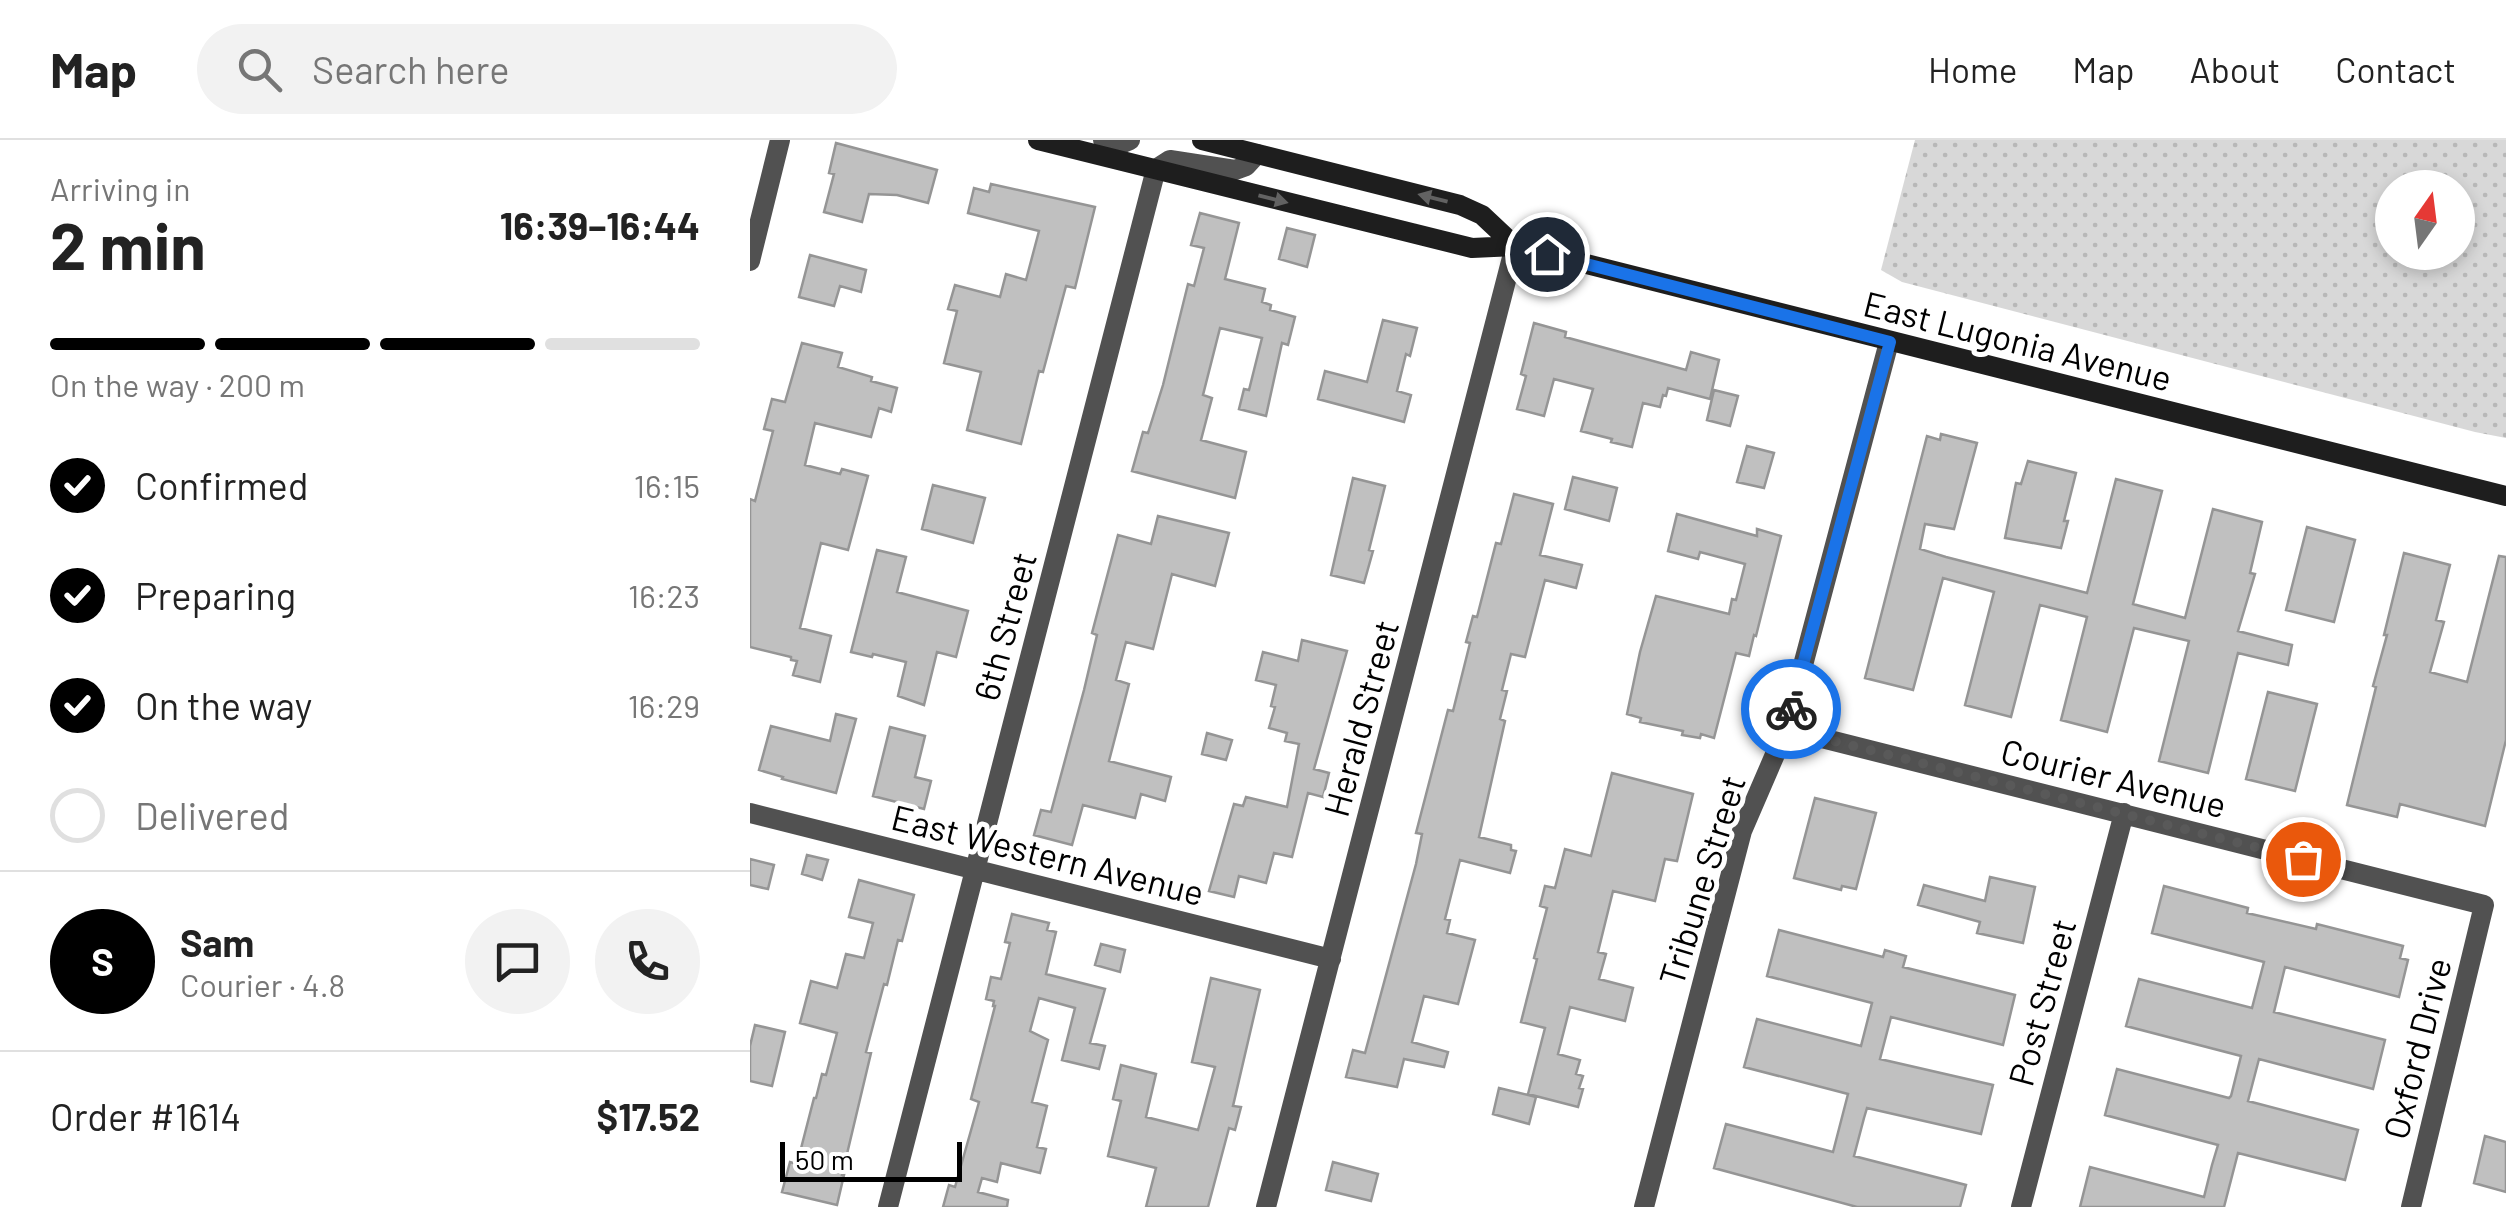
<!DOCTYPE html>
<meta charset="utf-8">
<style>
:root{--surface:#fff;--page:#f2f2f2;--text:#222;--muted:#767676;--line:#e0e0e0;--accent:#000}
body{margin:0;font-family:Barlow,sans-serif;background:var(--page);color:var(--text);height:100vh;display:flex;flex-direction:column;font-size:38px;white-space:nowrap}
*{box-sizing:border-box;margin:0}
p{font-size:32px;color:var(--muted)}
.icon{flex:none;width:55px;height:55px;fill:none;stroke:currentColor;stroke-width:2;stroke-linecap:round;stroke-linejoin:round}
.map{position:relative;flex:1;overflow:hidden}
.panel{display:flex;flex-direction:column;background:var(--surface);width:750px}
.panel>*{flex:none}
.needle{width:65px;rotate:14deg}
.fabs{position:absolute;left:1625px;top:30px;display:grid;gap:20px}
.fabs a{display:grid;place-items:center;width:100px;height:100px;border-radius:50%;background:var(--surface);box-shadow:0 5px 15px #0003;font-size:50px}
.scale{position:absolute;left:30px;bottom:25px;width:182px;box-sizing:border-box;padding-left:10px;border:5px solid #000;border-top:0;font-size:28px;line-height:35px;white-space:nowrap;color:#000;-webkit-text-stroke:8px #fff;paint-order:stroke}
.pin{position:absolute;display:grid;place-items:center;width:85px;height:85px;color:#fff;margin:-42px;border:5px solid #fff;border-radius:50%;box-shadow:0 2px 10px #0007}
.courier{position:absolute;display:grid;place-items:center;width:100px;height:100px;margin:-50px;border:8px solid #1a73e8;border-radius:50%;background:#fff;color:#222;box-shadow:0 2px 12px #0007}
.summary em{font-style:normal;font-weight:700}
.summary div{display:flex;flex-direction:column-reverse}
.summary{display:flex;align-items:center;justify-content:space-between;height:170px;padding:0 50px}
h1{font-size:65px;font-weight:700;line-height:75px}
.bar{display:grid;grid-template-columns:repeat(4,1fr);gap:15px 10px;align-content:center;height:120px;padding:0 50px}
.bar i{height:12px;border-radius:8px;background:var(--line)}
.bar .active{background:var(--accent)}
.bar p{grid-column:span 4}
.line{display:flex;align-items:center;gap:25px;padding:0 50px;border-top:2px solid var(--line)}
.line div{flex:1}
.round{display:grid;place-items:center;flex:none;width:105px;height:105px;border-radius:52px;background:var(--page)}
ol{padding:0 50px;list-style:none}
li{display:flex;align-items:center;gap:30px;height:110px}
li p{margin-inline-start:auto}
li .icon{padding:10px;border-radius:50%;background:var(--accent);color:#fff;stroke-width:4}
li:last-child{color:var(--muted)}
li i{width:55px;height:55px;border:5px solid var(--line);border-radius:50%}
header{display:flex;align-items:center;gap:60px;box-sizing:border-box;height:140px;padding:0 50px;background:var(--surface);border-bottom:2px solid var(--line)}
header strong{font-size:48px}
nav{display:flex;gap:55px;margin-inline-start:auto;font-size:35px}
.search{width:700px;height:90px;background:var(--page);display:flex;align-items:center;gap:25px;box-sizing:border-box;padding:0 35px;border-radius:55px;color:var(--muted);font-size:38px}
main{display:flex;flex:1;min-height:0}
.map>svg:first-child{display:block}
.grass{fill:url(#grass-dots);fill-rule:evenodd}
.building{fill:#c0c0c0;stroke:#959595;stroke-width:2.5}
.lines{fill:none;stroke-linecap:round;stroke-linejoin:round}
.minor{stroke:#515151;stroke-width:20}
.secondary{stroke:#1e1e1e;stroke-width:20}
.oneway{fill:#626262}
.done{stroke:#595959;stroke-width:10;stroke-dasharray:0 18}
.route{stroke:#1a73e8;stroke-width:12}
.labels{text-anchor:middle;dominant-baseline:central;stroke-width:10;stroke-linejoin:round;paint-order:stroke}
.street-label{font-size:35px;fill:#000;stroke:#fff}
</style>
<header>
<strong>Map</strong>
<div class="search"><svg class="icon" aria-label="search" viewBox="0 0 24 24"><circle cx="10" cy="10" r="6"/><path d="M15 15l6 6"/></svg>Search here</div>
<nav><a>Home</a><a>Map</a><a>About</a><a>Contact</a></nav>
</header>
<main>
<section class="panel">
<div class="summary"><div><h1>2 min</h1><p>Arriving in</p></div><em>16:39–16:44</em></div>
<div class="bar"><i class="active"></i><i class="active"></i><i class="active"></i><i></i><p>On the way · 200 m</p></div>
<ol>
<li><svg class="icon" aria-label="check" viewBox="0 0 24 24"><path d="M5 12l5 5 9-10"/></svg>Confirmed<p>16:15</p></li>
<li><svg class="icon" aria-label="check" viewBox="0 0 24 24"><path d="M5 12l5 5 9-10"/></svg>Preparing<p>16:23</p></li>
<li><svg class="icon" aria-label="check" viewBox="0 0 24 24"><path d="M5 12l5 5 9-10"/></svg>On the way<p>16:29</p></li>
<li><i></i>Delivered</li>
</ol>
<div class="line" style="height:180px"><b class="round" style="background:var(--accent);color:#fff">S</b><div><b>Sam</b><p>Courier · 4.8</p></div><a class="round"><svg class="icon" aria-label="chat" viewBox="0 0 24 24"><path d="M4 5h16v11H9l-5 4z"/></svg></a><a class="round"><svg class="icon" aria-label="phone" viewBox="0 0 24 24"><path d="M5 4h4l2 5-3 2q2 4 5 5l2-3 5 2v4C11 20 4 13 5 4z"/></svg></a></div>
<div class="line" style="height:130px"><div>Order #1614</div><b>$17.52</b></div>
</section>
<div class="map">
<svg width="1756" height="1067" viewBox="0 0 1756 1067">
<defs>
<pattern id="grass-dots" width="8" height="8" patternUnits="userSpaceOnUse" patternTransform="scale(2.5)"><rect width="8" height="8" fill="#d8d8d8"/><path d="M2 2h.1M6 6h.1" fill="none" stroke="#b8b8b8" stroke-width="1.8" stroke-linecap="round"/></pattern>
</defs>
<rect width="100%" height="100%" fill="#fff"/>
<path class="grass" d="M1165,0H1756V298L1725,292L1152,142L1131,130ZM1642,48H1708V112H1642Z"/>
<path class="building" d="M86,3L187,30L178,63L147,55L119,54L112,82L74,72L84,34L79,33Z
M241,44L345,67L325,148L316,146L293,232L289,231L271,304L217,290L231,232L194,223L207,171L198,169L205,145L250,157L256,134L276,140L289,91L218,73L224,48L239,52Z
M450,73L489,83L475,139L515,149L512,162L521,165L520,170L545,177L538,205L532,203L516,276L489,269L494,249L499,250L512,198L470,188L453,255L462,258L451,300L496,312L485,358L382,331L393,292L398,293L413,245L438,144L444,146L454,108L441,105Z
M537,88L565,95L557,127L529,119Z
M60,115L116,130L111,152L90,146L84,166L49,157Z
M633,180L667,188L660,216L656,214L647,251L661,255L654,282L568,259L575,231L617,242Z
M784,183L816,192L815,197L936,230L941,212L969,220L960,259L918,248L916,256L913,255L910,267L893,263L882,307L861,302L862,299L831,291L843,249L804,239L794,276L767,269L776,236L771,234Z
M52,203L92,213L88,227L122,237L121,241L147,248L141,272L129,268L121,297L65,283L55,325L90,334L92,329L118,336L98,410L71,403L50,488L81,496L70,542L43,535L47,521L41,520V517L0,507V359L5,361L23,291L14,289L22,259L35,262Z
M964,250L988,256L980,286L957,280Z
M1191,294L1227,303L1204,389L1175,384L1170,409L1196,417L1337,453L1366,339L1412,351L1383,464L1435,478L1463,369L1512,382L1500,433L1505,434L1488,491L1542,505L1538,525L1488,513L1458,633L1409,621L1439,501L1384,488L1357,592L1311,580L1337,477L1290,465L1261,577L1215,565L1244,452L1193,438L1163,550L1115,538L1177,296L1190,300Z
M997,306L1024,313L1014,348L987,342Z
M1278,321L1326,333L1314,381H1318L1311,408L1255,398L1266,343L1271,344Z
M823,337L867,348L859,381L815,369Z
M603,338L635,346L619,410L623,411L614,443L581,435Z
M183,345L235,358L223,403L172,389Z
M764,354L803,364L790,415L832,425L826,448L795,440L775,517L761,514L752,550L757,551L750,579L755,581L729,697L761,705V710L766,711L760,733L710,720L695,779L700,780L697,793L725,800L708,864L674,856L662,902L698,912L694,927L654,919L647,947L596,937L603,910L615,913L666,724L672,694L666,693L698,570L703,571L720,503L716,502L723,476L727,477L746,403L751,404Z
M927,374L1007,396V389L1031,396L1006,496L1004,495L999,516L986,513L964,598L951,594L950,598L932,595L933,591L890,582L891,578L877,574L890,512L906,456L979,474L982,459L986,460L995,424L950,412L948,419L918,411Z
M408,376L479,393L465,446L422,434L403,509L376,502L366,540L379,544L359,621L421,637L415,661L391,654L385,678L333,665L322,705L284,695L291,670L301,672L334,550L347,495L342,493L368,395L401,404Z
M1557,387L1605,400L1584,482L1536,470Z
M127,410L156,417L147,452L218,471L206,517L187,512L174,565L148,556L156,522L123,514L122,517L101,512Z
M1654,413L1700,425L1686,480L1694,482L1680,532L1717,542L1749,416L1756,417V600L1735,686L1650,664L1647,677L1597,665L1626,547L1623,546L1637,495H1634Z
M552,500L597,511L564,629L579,633L573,657L558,653L542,717L524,713L516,743L489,736L484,757L459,751L484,664L493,666L496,657L537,667L549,604L535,601L537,593L519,588L525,567L521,566L526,545L506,540L513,512L548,521Z
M1518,552L1567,564L1545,651L1496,639Z
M86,574L106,579L86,653L32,639L33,637L9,630L21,586L80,601Z
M140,587L175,596L165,637L181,641L174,669L123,656Z
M457,593L482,600L476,620L452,614Z
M862,633L943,654L927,721L915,719L905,761L863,751L848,812L856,814L849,839L883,848L875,881L820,867L808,914L830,920L826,934L833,936L829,948L833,949L828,967L778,954L795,888L771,882L787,819L784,818L797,768L790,766L795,746L805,748L815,709L841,716Z
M1065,658L1126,673L1106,749L1092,746L1091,750L1044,738Z
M57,715L78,720L72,740L52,734Z
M0,719L24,725L18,749L0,745Z
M1240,737L1285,747L1273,803L1227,793L1230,782L1168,765L1174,745L1235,761Z
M109,740L164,755L152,801L148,800L137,845L134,844L116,912L121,913L92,1035H94L87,1065L32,1052L40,1022L47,1024L64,958H66L72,934L76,935L87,893L50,883L61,841L87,848L96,814L114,818L123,783L99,777Z
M1414,746L1498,768L1497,773L1566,789L1567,784L1653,806L1650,818L1658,820L1649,857L1535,827L1524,872L1635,900L1623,949L1509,919L1498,961L1608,990L1595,1040L1488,1013L1474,1067H1330L1340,1027L1454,1057L1462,1025L1468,1005L1355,975L1367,929L1479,958L1481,956L1491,916L1376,886L1389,839L1502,868L1514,822L1402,793Z
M262,774L299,783L297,790L306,792L296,834L355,849L340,903L355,906L349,929L312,920L325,868L289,858L280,891L298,900L282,962L297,966L287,1007L296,1009L290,1033L251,1023L247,1042L232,1038L228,1052L258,1060L257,1067H193L199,1045L205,1047L229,962L221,959L245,866H243L244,861L236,859L241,837L251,839L260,803L255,802Z
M1029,790L1133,817L1135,810L1156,816L1153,827L1265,855L1253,905L1141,877L1130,919L1243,945L1231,994L1117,968L1114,978L1104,1016L1216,1045L1210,1067H1107L964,1028L976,984L1083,1012L1098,954L994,927L1007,879L1111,906L1122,863L1017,836Z
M351,804L375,810L370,832L345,825Z
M461,838L510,850L483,966L491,967L485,990L479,988L458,1067H396L406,1028L358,1016L371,961L363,959L371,925L406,934L396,977L448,990L465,927L442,922Z
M5,885L35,892L22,946L0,941V906Z
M749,948L786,957L779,984L743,974Z
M1735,996L1756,1002V1052L1724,1043Z
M583,1022L628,1034L621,1061L576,1050Z"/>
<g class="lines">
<path class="minor" d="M353,0L373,3L380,0
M0,121L30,0
M1036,589L1734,765L1661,1067
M0,673L581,819
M138,1067L406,29L420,20L485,30L496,26L507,14
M516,1067L765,106
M894,1067L992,691L1036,589L1139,202
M1271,1067L1374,673"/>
<path class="secondary" d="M288,0L722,108L765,106L1756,356
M452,0L710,65L732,75L765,106"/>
</g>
<defs><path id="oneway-solid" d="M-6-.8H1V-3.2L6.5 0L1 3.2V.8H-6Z" transform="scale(2.5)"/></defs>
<g class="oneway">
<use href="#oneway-solid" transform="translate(683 58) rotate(-166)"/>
<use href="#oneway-solid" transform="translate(523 59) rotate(14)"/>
</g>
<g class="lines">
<path class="done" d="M1041,569L1036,589L1553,719"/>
<path class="route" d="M797,114L1140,202L1041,569"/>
</g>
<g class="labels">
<g class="street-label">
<text transform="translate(1268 200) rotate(14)">East Lugonia Avenue</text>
<text transform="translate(254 486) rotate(-75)">6th Street</text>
<text transform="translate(610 578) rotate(-75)">Herald Street</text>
<text transform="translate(1364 637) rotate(14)">Courier Avenue</text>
<text transform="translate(298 714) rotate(14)">East Western Avenue</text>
<text transform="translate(951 740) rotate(-73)">Tribune Street</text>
<text transform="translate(1291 862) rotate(-75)">Post Street</text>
<text transform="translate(1666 908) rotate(-76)">Oxford Drive</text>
</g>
</g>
</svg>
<div class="fabs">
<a><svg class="needle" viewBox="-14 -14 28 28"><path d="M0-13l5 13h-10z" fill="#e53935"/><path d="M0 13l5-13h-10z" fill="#767676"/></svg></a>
</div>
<div class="scale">50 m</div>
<div class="pin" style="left:1553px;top:719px;background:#ea580c"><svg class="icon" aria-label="bag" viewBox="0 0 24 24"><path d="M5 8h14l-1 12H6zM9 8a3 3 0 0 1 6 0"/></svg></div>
<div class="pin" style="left:797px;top:114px;background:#1f2937"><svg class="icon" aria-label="home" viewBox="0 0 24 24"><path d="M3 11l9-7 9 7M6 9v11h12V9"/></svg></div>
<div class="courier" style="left:1041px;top:569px"><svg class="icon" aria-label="bike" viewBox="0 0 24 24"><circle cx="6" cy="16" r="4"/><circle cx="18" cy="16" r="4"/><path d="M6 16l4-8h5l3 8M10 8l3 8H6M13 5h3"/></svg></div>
</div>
</main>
